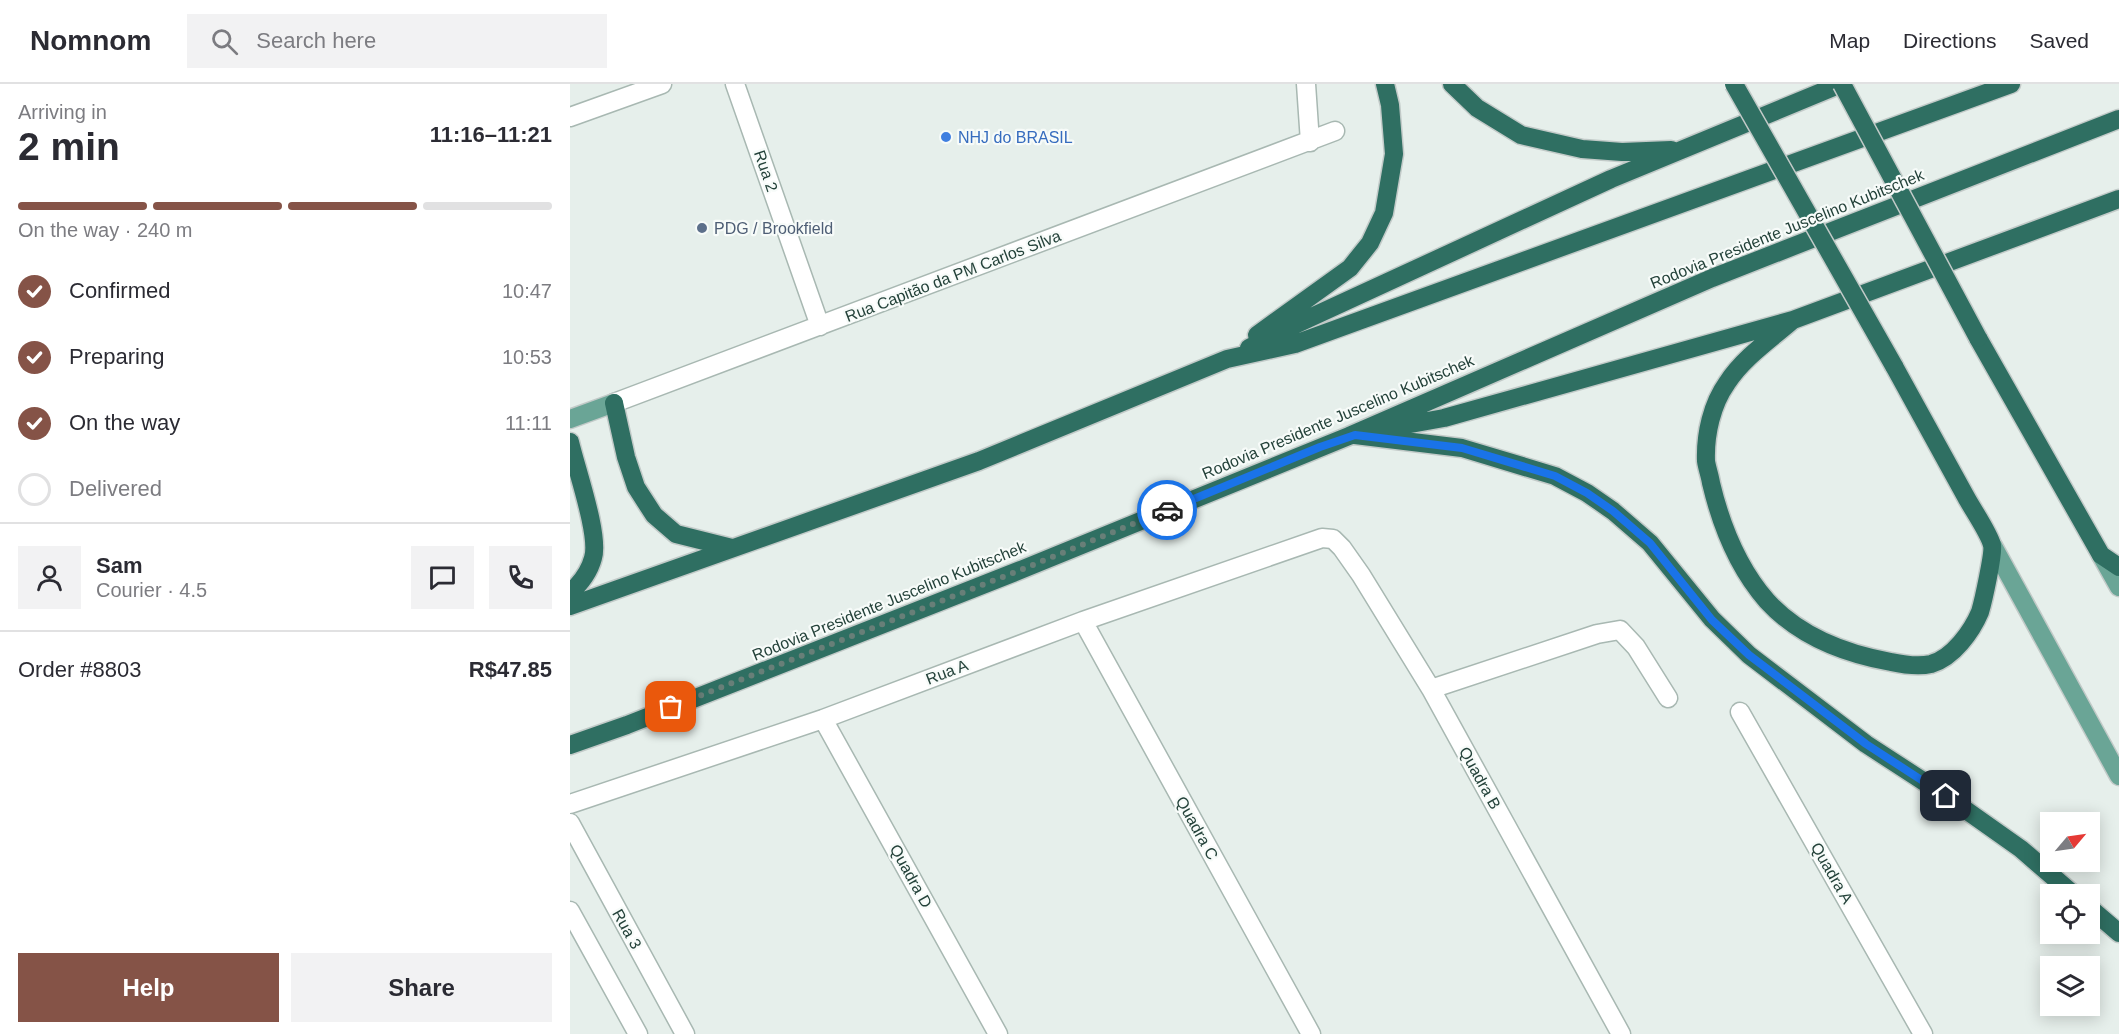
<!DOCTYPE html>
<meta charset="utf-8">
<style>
:root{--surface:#fff;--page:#f2f2f3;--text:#2b2b33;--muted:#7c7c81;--line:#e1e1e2;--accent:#855347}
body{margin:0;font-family:Helvetica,sans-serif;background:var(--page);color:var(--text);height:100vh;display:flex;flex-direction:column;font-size:22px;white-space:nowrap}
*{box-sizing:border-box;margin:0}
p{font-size:20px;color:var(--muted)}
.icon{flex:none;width:33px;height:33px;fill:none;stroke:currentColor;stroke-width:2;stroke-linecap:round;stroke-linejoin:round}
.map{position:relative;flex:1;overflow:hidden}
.drawer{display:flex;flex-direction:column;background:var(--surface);width:570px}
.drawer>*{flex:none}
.needle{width:39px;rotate:61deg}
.controls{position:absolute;left:1470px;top:728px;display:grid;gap:12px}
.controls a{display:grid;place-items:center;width:60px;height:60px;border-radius:0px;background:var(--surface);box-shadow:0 3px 15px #0003;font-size:30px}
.pin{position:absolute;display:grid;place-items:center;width:51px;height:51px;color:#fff;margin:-26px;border-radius:12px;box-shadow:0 3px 9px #0006}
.courier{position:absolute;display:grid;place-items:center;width:60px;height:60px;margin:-30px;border:4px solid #1a73e8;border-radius:50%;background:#fff;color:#222;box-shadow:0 2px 8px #0007}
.overview em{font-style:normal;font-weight:700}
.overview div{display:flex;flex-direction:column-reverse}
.overview{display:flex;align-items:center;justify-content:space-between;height:102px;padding:0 18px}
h1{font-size:39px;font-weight:700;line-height:45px}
.bar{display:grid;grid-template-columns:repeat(4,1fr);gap:9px 6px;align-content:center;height:72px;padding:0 18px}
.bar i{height:8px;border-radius:4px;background:var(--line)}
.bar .selected{background:var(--accent)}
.bar p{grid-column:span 4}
.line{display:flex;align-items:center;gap:15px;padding:0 18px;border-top:2px solid var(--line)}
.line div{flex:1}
.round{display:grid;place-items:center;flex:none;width:63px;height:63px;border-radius:0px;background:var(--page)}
ol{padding:0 18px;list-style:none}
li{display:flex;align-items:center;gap:18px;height:66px}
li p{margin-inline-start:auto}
li .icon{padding:6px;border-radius:50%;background:var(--accent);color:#fff;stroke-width:4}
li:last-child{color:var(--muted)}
li i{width:33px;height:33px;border:3px solid var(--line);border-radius:50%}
.action{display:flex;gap:12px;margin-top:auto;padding:12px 18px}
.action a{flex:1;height:69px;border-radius:0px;background:var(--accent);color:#fff;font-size:24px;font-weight:700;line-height:69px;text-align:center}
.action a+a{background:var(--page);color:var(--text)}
header{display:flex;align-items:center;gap:36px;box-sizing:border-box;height:84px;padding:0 30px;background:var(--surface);border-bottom:2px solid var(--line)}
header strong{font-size:28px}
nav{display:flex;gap:33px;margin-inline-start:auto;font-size:21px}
.search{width:420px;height:54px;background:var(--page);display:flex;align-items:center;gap:15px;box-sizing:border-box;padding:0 21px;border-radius:0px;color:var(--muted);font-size:22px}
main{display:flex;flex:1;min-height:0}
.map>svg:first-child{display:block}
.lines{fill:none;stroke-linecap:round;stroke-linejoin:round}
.minor-casing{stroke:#a8b8b2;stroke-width:21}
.major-casing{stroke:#c2cac8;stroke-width:21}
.highway-casing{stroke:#c2cac8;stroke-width:21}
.minor{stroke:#fff;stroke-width:18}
.major{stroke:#6aa596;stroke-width:18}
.highway{stroke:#2f6f62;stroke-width:18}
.highway-bridge-casing{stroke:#c2cac8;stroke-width:21;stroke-linecap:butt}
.highway-bridge{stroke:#2f6f62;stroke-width:18}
.done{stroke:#687f78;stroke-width:6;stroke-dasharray:0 10.8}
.route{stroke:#1a73e8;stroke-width:8}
.shop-dot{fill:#3f7fe0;stroke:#f7fbf9;stroke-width:2}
.service-dot{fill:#5c6f8a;stroke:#f7fbf9;stroke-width:2}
.labels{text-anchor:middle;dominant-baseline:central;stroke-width:4.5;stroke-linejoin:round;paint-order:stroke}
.shop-label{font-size:16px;fill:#366cbe;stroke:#f7fbf9;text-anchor:start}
.street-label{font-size:16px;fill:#24423a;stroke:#f7fbf9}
.service-label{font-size:16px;fill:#4e5e75;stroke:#f7fbf9;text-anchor:start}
</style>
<header>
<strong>Nomnom</strong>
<div class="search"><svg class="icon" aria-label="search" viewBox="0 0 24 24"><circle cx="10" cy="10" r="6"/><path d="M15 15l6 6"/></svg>Search here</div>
<nav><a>Map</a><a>Directions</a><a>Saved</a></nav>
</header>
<main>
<section class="drawer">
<div class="overview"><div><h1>2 min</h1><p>Arriving in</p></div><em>11:16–11:21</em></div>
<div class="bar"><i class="selected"></i><i class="selected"></i><i class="selected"></i><i></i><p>On the way · 240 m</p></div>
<ol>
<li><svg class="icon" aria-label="check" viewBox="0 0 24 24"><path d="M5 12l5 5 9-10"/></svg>Confirmed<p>10:47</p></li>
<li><svg class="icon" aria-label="check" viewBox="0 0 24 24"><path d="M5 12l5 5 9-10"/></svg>Preparing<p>10:53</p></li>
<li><svg class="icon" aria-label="check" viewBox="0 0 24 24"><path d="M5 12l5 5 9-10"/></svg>On the way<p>11:11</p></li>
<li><i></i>Delivered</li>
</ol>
<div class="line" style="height:108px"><a class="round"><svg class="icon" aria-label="person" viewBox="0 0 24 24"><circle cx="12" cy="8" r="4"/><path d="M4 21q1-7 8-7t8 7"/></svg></a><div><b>Sam</b><p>Courier · 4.5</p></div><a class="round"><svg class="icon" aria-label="chat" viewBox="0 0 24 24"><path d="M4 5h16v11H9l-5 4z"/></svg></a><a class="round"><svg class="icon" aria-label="phone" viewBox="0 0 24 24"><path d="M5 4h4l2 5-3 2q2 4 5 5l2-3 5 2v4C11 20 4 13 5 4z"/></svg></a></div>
<div class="line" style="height:78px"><div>Order #8803</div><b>R$47.85</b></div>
<div class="action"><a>Help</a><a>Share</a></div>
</section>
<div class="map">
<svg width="1549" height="950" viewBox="0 0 1549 950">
<rect width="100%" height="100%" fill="#e6efeb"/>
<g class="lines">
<defs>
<path id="minor" d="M165,0L250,242
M736,0L740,58
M0,33L92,0
M44,319L765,47
M513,537L741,950
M861,605L1027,550L1050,546L1066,563L1098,614
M1170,628L1353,950
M253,635L428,950
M0,720L253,635L513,537L752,454L763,455L772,464L791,491L861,605L1051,950
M0,739L115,950
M0,827L68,950"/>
<path id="major" d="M0,335L44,319
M1423,462L1549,692
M1531,471L1549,503"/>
<path id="highway" d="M882,0L907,24L951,51L1012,65L1052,68L1101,66
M1223,236C1201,255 1173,274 1157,299C1142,320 1135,350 1136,377C1137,384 1140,392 1141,399C1151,441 1168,484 1197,517C1229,552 1276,570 1321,578C1335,581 1348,583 1361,580C1383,574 1402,547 1410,528C1413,518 1424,469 1422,461C1419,449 1403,426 1396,413C1372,370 1348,326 1324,282
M687,251L780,184L800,159L814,129L824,70L820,21L815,0
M1408,254L1531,471L1549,483
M679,264L720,243L1041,95L1271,0
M44,319L56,373L66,403L84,431L106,450L162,464
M813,345L874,334L1223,236L1549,115
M785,351L892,364L985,392L1017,409L1043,427L1080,459L1142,535L1179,571L1296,660L1376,712L1451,765L1503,810
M0,358C6,384 30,452 23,474C19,489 11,499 0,509
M0,522L409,377L657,275L725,260L1441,0
M0,661L57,641L453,485L779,352L1142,194L1549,35
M1520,824L1549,849"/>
</defs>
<use href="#minor" class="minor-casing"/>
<use href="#major" class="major-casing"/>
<use href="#highway" class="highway-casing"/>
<use href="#minor" class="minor"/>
<use href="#major" class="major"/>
<use href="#highway" class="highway"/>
<defs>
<path id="highway-bridge" d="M1164,0L1324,282
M1272,0L1408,254"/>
</defs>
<use href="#highway-bridge" class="highway-bridge-casing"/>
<use href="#highway-bridge" class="highway-bridge"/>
</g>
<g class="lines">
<path class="done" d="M101,623L453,485L597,426"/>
<path class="route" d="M597,426L750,363L785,351L892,364L985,392L1017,409L1043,427L1080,459L1142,536L1179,571L1296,660L1376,712"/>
</g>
<circle class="shop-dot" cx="376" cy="53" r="6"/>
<circle class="service-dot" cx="132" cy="144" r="6"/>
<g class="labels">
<g class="shop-label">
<text x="388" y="53">NHJ do BRASIL</text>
</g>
<g class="street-label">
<text transform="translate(196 87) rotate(71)">Rua 2</text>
<text transform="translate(1217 145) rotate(-22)">Rodovia Presidente Juscelino Kubitschek</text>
<text transform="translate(383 192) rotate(-21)">Rua Capitão da PM Carlos Silva</text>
<text transform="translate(768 333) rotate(-23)">Rodovia Presidente Juscelino Kubitschek</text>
<text transform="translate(319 517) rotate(-22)">Rodovia Presidente Juscelino Kubitschek</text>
<text transform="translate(377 588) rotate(-21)">Rua A</text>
<text transform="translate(910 694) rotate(61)">Quadra B</text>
<text transform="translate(627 744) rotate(61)">Quadra C</text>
<text transform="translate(1262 789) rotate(60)">Quadra A</text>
<text transform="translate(341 792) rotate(61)">Quadra D</text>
<text transform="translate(57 845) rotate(61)">Rua 3</text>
</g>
<g class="service-label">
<text x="144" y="144">PDG / Brookfield</text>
</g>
</g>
</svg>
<div class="controls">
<a><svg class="needle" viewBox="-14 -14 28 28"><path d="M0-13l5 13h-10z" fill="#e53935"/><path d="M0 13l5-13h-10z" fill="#7c7c81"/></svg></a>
<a><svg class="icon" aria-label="locate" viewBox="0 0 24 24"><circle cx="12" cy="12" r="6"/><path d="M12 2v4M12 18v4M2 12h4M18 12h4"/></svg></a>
<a><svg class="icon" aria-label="layers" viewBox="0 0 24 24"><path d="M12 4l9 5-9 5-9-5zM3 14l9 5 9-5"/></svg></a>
</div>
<div class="pin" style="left:101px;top:623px;background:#ea580c"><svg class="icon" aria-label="bag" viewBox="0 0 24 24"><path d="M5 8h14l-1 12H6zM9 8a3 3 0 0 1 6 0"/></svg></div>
<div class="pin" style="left:1376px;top:712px;background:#1f2937"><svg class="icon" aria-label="home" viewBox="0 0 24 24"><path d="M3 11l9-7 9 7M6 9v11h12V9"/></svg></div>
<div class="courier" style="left:597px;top:426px"><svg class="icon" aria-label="car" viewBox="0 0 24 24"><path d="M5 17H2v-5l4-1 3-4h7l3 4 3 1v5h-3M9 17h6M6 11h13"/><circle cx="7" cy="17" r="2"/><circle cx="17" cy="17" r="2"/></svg></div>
</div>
</main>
